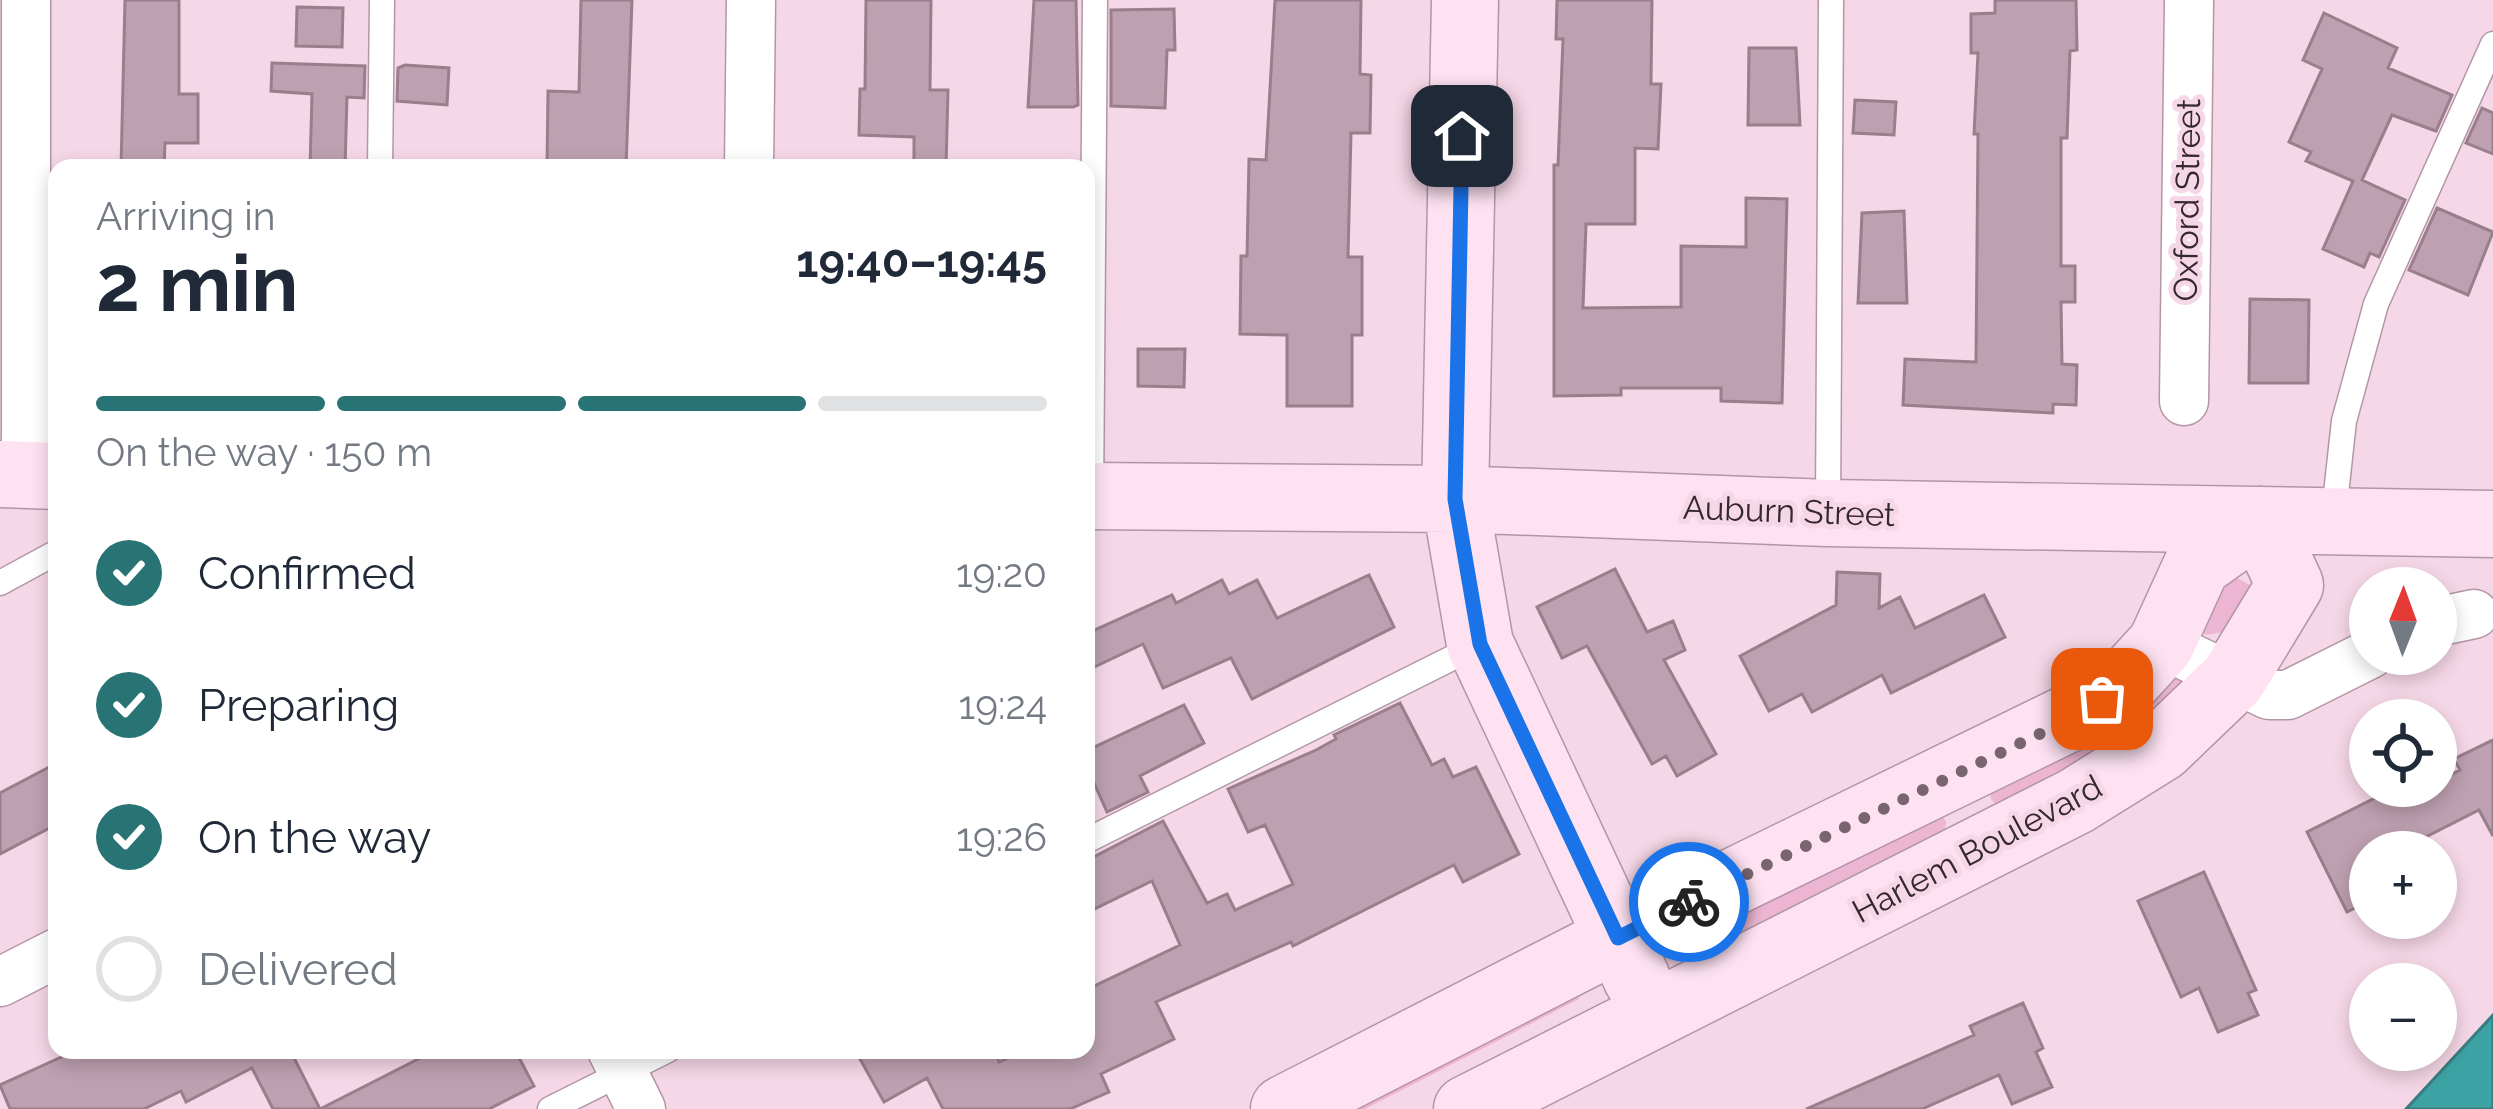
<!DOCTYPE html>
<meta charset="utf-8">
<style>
:root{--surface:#fff;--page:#f2f2f3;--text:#1f2937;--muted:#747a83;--line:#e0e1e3;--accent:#287373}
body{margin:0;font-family:Raleway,sans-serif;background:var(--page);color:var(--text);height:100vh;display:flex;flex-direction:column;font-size:45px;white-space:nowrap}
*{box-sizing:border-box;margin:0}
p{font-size:39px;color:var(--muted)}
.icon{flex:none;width:66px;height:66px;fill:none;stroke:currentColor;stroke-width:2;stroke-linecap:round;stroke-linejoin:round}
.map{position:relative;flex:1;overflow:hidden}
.drawer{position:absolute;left:48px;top:159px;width:1047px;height:900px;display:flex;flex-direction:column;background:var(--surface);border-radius:24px;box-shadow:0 6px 18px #0003}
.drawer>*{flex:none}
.needle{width:78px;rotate:1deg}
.buttons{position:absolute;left:2349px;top:567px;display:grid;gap:24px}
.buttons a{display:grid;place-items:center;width:108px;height:108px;border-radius:50%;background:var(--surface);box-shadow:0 6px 18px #0003;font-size:60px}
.pin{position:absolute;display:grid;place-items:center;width:102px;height:102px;color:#fff;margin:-51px;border-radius:24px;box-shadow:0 6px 18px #0006}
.courier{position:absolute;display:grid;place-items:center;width:120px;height:120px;margin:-60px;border:9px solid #1a73e8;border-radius:50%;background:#fff;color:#222;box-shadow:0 3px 15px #0007}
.overview em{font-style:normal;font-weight:700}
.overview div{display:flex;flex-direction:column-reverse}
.overview{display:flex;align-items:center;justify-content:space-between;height:204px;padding:0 48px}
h1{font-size:78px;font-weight:700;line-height:90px}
.bar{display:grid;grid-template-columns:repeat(4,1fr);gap:18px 12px;align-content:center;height:144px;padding:0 48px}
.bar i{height:15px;border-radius:9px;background:var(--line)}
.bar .active{background:var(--accent)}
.bar p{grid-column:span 4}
ol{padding:0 48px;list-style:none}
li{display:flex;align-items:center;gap:36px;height:132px}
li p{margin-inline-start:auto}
li .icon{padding:12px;border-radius:50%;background:var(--accent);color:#fff;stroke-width:4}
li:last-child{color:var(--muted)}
li i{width:66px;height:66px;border:6px solid var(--line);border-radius:50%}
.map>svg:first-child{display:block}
.green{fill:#ecb6d3}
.water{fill:#3da2a3;stroke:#3a7d80;stroke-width:3}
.building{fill:#bea0b0;stroke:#9a7e8c;stroke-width:3}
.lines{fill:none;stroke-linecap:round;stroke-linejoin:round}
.lane-casing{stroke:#b396a6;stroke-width:27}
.street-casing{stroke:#b396a6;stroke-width:51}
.secondary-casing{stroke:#b396a6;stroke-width:69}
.lane{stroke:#fff;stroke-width:24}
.street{stroke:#fff;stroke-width:48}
.secondary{stroke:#fee2f2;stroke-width:66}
.done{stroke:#78656f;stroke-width:12;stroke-dasharray:0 21.6}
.route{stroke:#1a73e8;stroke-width:15}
.labels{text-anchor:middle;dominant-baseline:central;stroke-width:10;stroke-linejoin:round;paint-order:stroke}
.street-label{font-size:33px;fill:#34282e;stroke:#f6d7e7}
</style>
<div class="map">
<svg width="2493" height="1109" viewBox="0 0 2493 1109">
<rect width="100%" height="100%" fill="#f6d7e7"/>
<path class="green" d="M2230,574L2255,588L2224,632L2205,635L2200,628Z
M2171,667L2190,680L2139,737L1997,806L1991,799L1990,791Z
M1940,812L1946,822L1944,836L1726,948L1694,951L1684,944L1689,931Z
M1575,991L1579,999L1365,1109H1339Z"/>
<path class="water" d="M2493,1015V1109H2406Z"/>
<path class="building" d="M125,0H179V94H198V143H165L164,168H121Z
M581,0H632L626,168H547L548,91L579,92Z
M866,0H931L930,90H948L946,168H914V137L859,135L860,89H865Z
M1034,0H1076L1078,105L1073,107H1028Z
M1275,0H1361L1360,74L1371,75L1370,133H1351L1348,257H1362V335H1352V406H1287V335L1240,334L1241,256H1247L1249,159L1266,160Z
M1557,0H1652L1651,84H1661L1658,149L1635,148V224H1586L1583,308L1681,307V246L1746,247V198L1787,199L1782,403L1721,401V388H1621V395L1554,396V165H1558L1563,39H1556Z
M1995,0H2076L2077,50L2070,51L2067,138H2061V266H2075V302H2061L2062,364L2077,365L2076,405L2053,404V413L1903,405L1905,359L1976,362L1978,134H1974L1978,53H1971V14L1995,13Z
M297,7L343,8L342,47L296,46Z
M1174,9L1175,50H1167L1165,108L1111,106V10Z
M2324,13L2397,48L2388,68L2452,95L2436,131L2392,115L2362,180L2405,200L2379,257L2370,253L2364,267L2323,249L2353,181L2306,161L2311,152L2289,142L2322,69L2303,60Z
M1749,48H1796L1800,125H1748Z
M272,63L365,66L364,98L347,97L345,168H310L312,94L271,91Z
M405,65L449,68L447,105L397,101L398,68Z
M1855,100L1896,102L1894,135L1853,133Z
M2482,108L2493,113V154L2466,143Z
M2437,208L2493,232L2468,295L2409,270Z
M1904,211L1907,303H1858L1862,213Z
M2250,299L2309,300L2308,383H2249Z
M1138,349H1185L1184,387L1138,386Z
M1615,569L1647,632L1673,621L1685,650L1664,660L1716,754L1677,776L1666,756L1652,764L1587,646L1562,658L1537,607Z
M1837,572L1880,574L1879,608L1900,597L1915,628L1984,595L2005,637L1891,693L1882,675L1812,712L1802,694L1769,711L1740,656L1836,605Z
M1369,575L1394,627L1252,699L1231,658L1163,688L1143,644L1086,671V634L1172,595L1176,603L1222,580L1229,594L1257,580L1277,618Z
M1400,703L1432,765L1444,759L1453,777L1476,767L1519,854L1463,882L1454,865L1293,946L1291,942L1156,1002L1174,1039L1101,1074L1109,1092L1070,1109H943L927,1078L884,1102L855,1050H994L999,1062L1027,1050H1086V990L1180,945L1152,881L1086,913V861L1163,821L1207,903L1227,894L1235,910L1293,884L1265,825L1248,832L1228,789L1316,750L1336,739L1334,735Z
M1184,705L1204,743L1140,776L1148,792L1107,812L1086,765V751Z
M2493,740V836L2479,810L2416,842L2421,852H2370V900L2347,912L2307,832L2391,790L2396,801L2427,786H2436V782L2460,770L2454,759Z
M57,763V824L0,854V793Z
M2204,872L2256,990L2248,993L2258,1015L2218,1032L2199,988L2181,997L2138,901Z
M2023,1003L2043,1048L2036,1052L2052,1087L2012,1104L1999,1075L1922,1109H1806L1974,1035L1970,1026Z
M77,1050H290L320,1109L436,1050H515L534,1086L489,1109H273L252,1068L186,1102L181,1091L144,1109H10L0,1085Z"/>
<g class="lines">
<defs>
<path id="lane" d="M380,168L382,0
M1091,496L1095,0
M1828,511L1831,0
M2333,521L2344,421L2376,304L2493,44
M0,583L57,552
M1086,841L1478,645
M550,1109L668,1050"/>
<path id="street" d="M749,168L751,0
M2184,401L2189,0
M26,475V0
M2436,622L2474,614
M2161,644L2269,695H2288L2370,654
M0,982L57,953
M612,1050L641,1109"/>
<path id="secondary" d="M1465,0L1455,499L1480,644L1637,979
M0,474L57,476
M1086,496L1455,499L1828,513L2493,524
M1284,1109L1618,938L2096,705L2130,678L2161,644L2197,565L2260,520
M1467,1109L2076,801L2161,748L2233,679L2290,585L2260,520"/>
</defs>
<use href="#lane" class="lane-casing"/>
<use href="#street" class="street-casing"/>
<use href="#secondary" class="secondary-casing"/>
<use href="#lane" class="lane"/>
<use href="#street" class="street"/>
<use href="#secondary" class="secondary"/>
</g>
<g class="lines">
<path class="done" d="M1689,902L2050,729L2102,699"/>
<path class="route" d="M1462,136L1455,499L1480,644L1618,938L1689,902"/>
</g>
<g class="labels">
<g class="street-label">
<text transform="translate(2187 200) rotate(-89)">Oxford Street</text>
<text transform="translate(1789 511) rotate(2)">Auburn Street</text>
<text transform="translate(1977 849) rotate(-28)">Harlem Boulevard</text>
</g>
</g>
</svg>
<div class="buttons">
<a><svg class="needle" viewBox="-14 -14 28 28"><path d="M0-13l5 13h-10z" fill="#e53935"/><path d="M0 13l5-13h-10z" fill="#747a83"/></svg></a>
<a><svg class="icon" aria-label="locate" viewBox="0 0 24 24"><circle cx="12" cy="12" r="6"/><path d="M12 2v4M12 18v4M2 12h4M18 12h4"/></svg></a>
<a>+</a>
<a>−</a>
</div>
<div class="pin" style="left:2102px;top:699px;background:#ea580c"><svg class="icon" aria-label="bag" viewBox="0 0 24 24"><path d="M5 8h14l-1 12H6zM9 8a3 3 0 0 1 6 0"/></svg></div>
<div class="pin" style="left:1462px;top:136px;background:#1f2937"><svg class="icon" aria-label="home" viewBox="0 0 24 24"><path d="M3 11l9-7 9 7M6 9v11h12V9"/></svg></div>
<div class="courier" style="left:1689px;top:902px"><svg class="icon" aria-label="bike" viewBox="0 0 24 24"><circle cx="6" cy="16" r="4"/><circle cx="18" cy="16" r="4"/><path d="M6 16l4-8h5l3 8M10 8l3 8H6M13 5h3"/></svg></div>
<section class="drawer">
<div class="overview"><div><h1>2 min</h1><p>Arriving in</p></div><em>19:40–19:45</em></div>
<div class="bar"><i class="active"></i><i class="active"></i><i class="active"></i><i></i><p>On the way · 150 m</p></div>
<ol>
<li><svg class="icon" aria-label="check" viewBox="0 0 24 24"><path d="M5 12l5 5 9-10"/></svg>Confirmed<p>19:20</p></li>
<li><svg class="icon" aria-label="check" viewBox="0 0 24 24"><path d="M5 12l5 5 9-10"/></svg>Preparing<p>19:24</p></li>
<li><svg class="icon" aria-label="check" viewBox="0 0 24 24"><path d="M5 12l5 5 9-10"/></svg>On the way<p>19:26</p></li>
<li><i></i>Delivered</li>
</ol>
</section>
</div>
